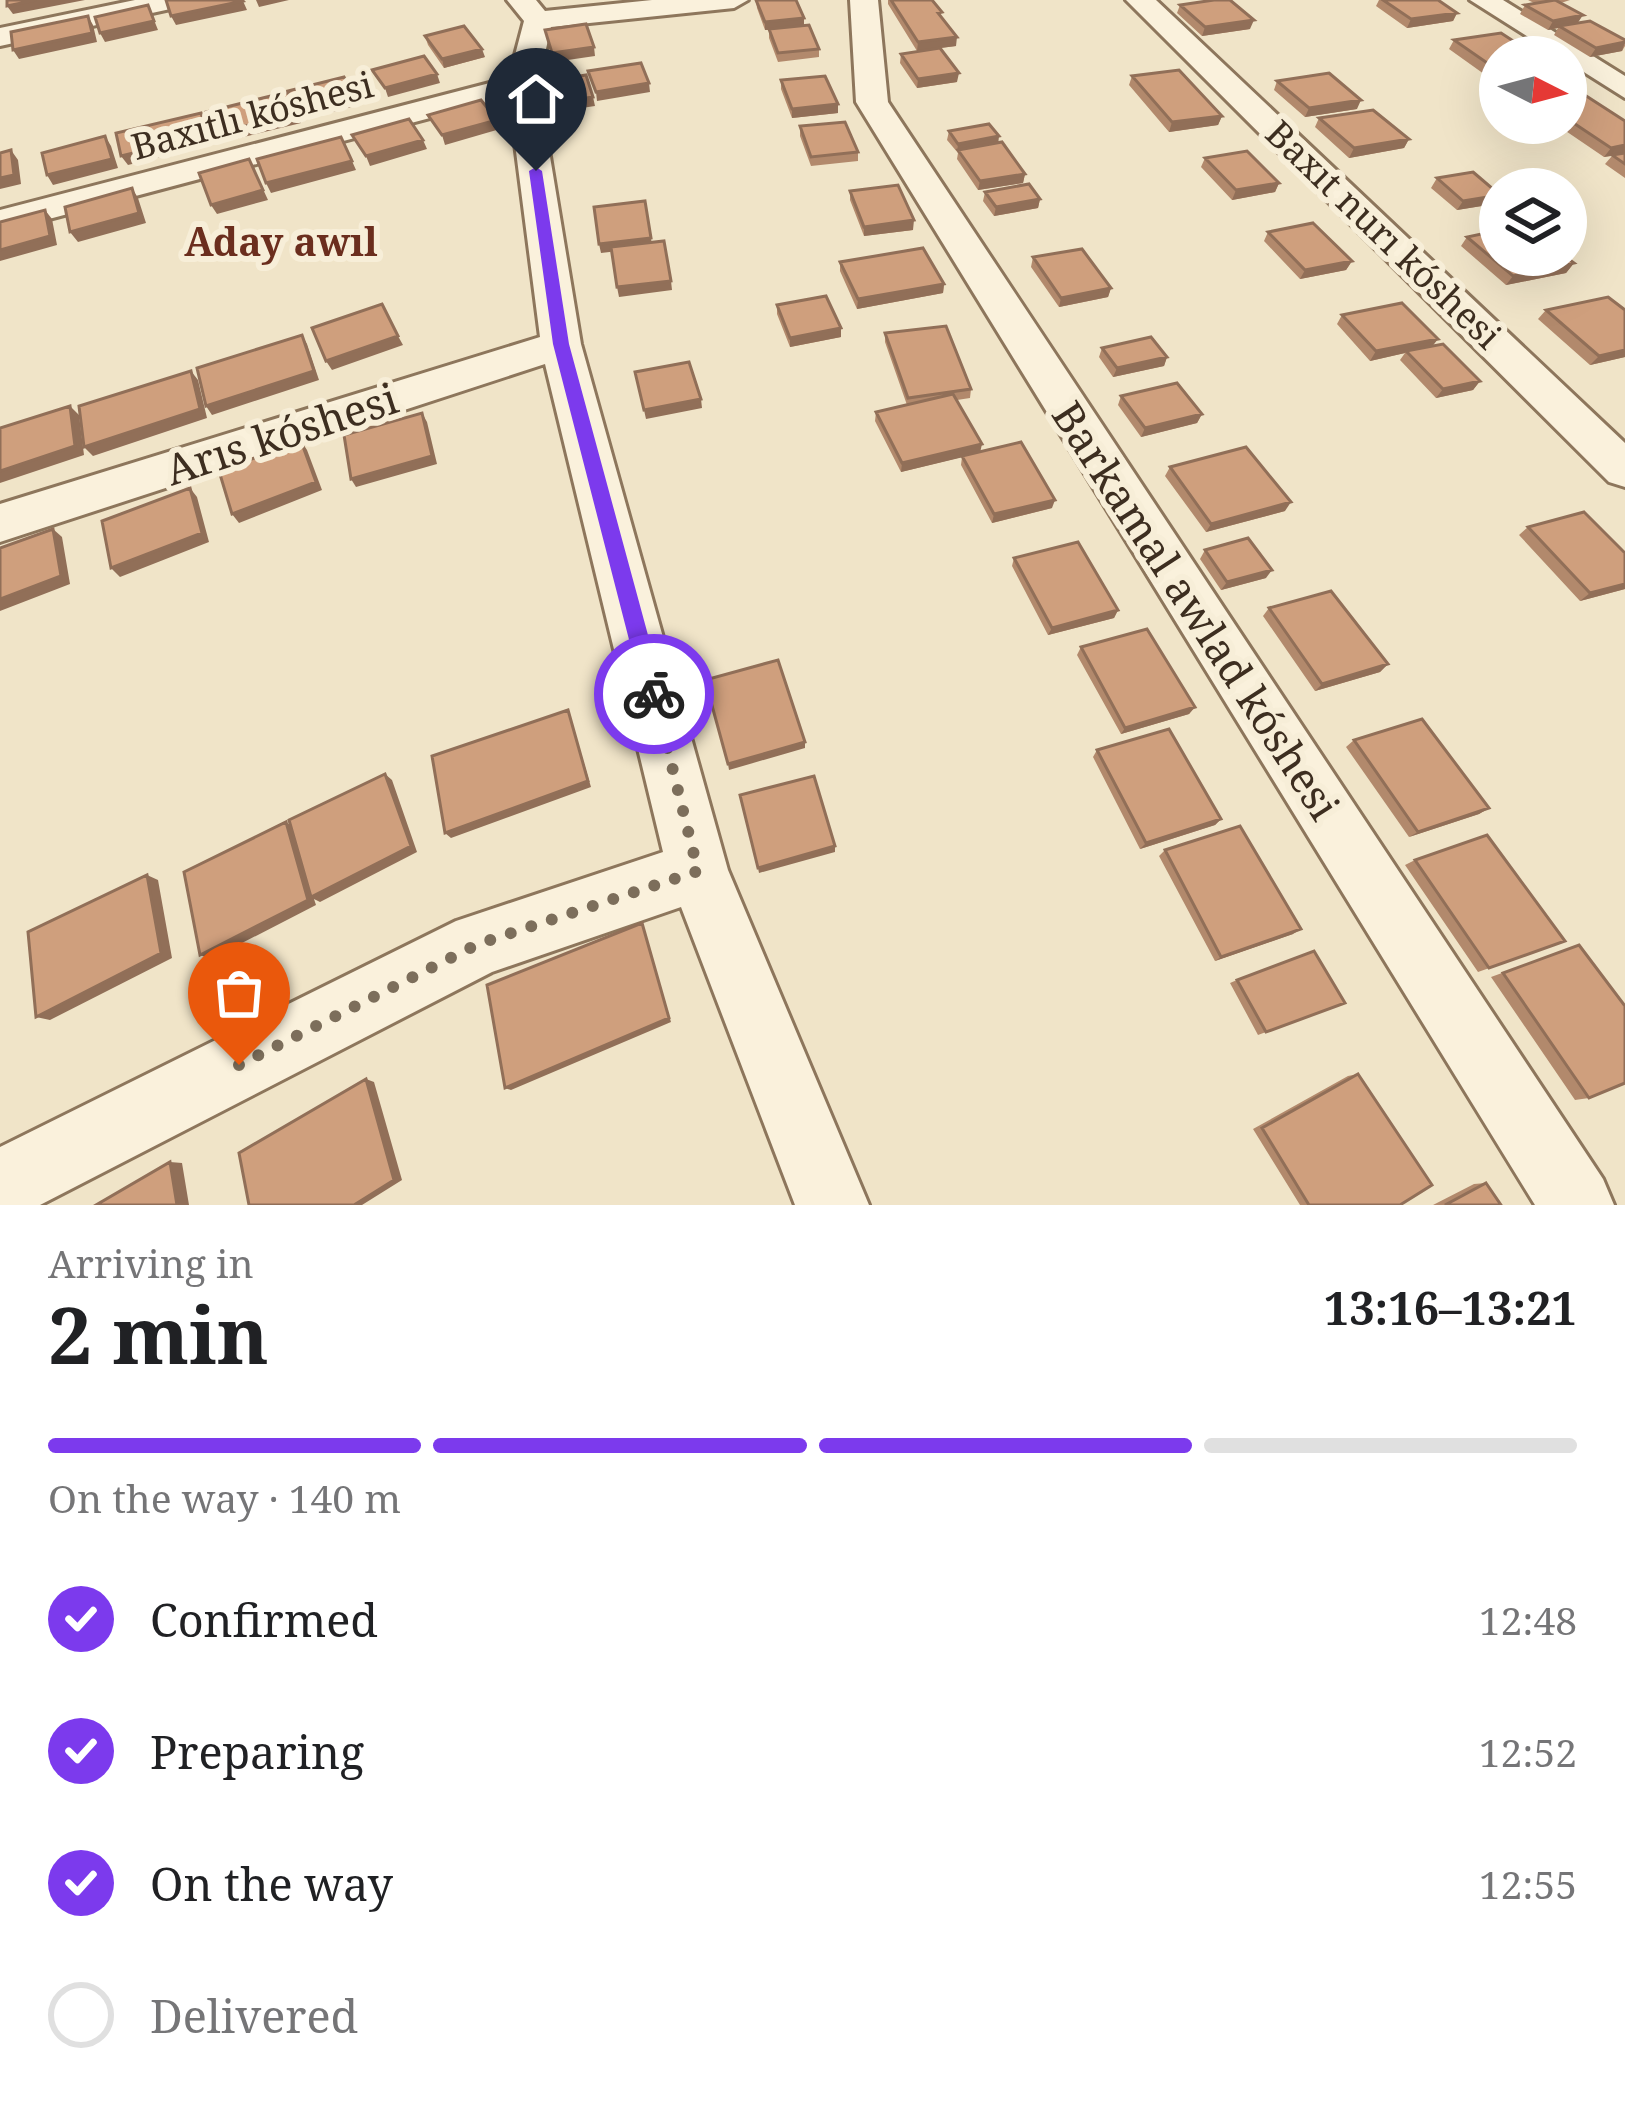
<!DOCTYPE html>
<meta charset="utf-8">
<style>
:root{--surface:#fff;--page:#f6f6f6;--text:#202124;--muted:#757577;--line:#e0e0e0;--accent:#7c3aed}
body{margin:0;font-family:"Noto Serif",serif;background:var(--page);color:var(--text);height:100vh;display:flex;flex-direction:column;font-size:45px;white-space:nowrap}
*{box-sizing:border-box;margin:0}
p{font-size:39px;color:var(--muted)}
.icon{flex:none;width:66px;height:66px;fill:none;stroke:currentColor;stroke-width:2;stroke-linecap:round;stroke-linejoin:round}
.map{position:relative;height:1205px;overflow:hidden}
.sheet{display:flex;flex-direction:column;background:var(--surface);flex:1}
.sheet>*{flex:none}
.needle{width:78px;rotate:96deg}
.controls{position:absolute;left:1479px;top:36px;display:grid;gap:24px}
.controls a{display:grid;place-items:center;width:108px;height:108px;border-radius:50%;background:var(--surface);box-shadow:0 12px 48px #0002;font-size:60px}
.pin{position:absolute;display:grid;place-items:center;width:102px;height:102px;color:#fff;margin:-123px -51px;border-radius:50% 50% 50% 0;rotate:-45deg;box-shadow:0 0 12px #0007}
.pin .icon{rotate:45deg}
.courier{position:absolute;display:grid;place-items:center;width:120px;height:120px;margin:-60px;border:9px solid #7c3aed;border-radius:50%;background:#fff;color:#222;box-shadow:0 3px 15px #0007}
.summary em{font-style:normal;font-weight:700}
.summary div{display:flex;flex-direction:column-reverse}
.summary{display:flex;align-items:center;justify-content:space-between;height:204px;padding:0 48px}
h1{font-size:78px;font-weight:700;line-height:90px}
.bar{display:grid;grid-template-columns:repeat(4,1fr);gap:18px 12px;align-content:center;height:144px;padding:0 48px}
.bar i{height:15px;border-radius:9px;background:var(--line)}
.bar .on{background:var(--accent)}
.bar p{grid-column:span 4}
ol{padding:0 48px;list-style:none}
li{display:flex;align-items:center;gap:36px;height:132px}
li p{margin-inline-start:auto}
li .icon{padding:12px;border-radius:50%;background:var(--accent);color:#fff;stroke-width:4}
li:last-child{color:var(--muted)}
li i{width:66px;height:66px;border:6px solid var(--line);border-radius:50%}
.map>svg:first-child{display:block}
.lines{fill:none;stroke-linecap:round;stroke-linejoin:round}
.minor-casing{stroke:#8d765c;stroke-width:6}
.minor{fill:#faf1dc;fill-rule:evenodd}
.wall{fill:#b2896c}
.shaded-wall{fill:#916f58}
.building{fill:#cf9f7d;stroke:#916f58;stroke-width:3}
.route{fill:#7c3aed}
.done{stroke:#7c6e5b;stroke-width:12;stroke-dasharray:0 21.6}
.labels{text-anchor:middle;dominant-baseline:central;stroke-width:12;stroke-linejoin:round;paint-order:stroke}
.far-street-label{font-size:36px;fill:#3d2e20;stroke:#f7eed8}
.far-neighbourhood-label{font-size:39px;font-weight:bold;fill:#6b2e1e;stroke:#f7eed8}
.street-label{font-size:42px;fill:#3d2e20;stroke:#f7eed8}
</style>
<div class="map">
<svg width="1625" height="1205" viewBox="0 0 1625 1205">
<rect width="100%" height="100%" fill="#f0e4c8"/>
<g class="lines">
<defs>
<path id="minor" d="M135,0H189L175,8L0,46V28Z
M507,0H536L545,11L652,0H748L734,8L551,27L538,84L581,344L728,870L869,1205H795L681,907L492,972L40,1205H0V1147L456,921L663,852L545,364L0,542V504L540,337L509,97L0,232V210L509,78L524,21Z
M850,0H878L888,102L1603,1179L1614,1205H1535L856,102Z
M1126,0H1156L1625,443V487L1609,482Z
M1470,0H1503L1625,76V98Z"/>
</defs>
<use href="#minor" class="minor-casing"/>
<use href="#minor" class="minor"/>
</g>
<path class="wall" d="M756,0L804,18V25L819,49V57L778,62L769,38V30H765L757,8Z
M888,0H932L956,46L917,51L888,4Z
M1379,0H1438L1457,13L1453,21L1407,28L1376,6Z
M1528,0H1570L1561,3L1578,23L1625,40V46L1622,51L1590,57L1554,35L1558,28L1548,30L1520,14L1525,5L1534,3Z
M1180,5L1250,29L1202,36L1177,13Z
M425,36L485,57L444,68L428,45Z
M1454,40L1538,57L1484,74L1449,49Z
M901,54L957,82L917,88L900,63Z
M1132,76L1222,116L1218,125L1169,132L1129,85Z
M781,80L838,113L792,118L781,89Z
M1277,81L1357,109L1305,117L1274,90Z
M1566,93L1625,121V178L1605,164L1612,156L1604,157L1554,123H1566Z
M1319,118L1409,139L1404,148L1349,158L1315,127Z
M800,126L858,152V161L811,166L800,136Z
M949,131L998,143L1025,174L1023,183L978,190L957,159L958,153L947,140Z
M1205,158L1279,183L1275,192L1232,200L1201,167Z
M1437,178L1500,195L1494,204L1457,210L1431,188Z
M850,191L913,230L864,236L850,200Z
M985,192L1040,199L1038,208L994,216L983,201Z
M1268,232L1352,261L1346,270L1300,279L1264,241Z
M1467,237L1574,263L1566,273L1506,285L1461,246Z
M1033,257L1111,288L1108,297L1059,307L1031,267Z
M840,262L944,284L943,293L857,309L840,271Z
M777,305L841,337L790,347L777,314Z
M1546,310L1625,357L1590,365L1538,319Z
M1342,315L1433,346L1480,381L1473,390L1436,398L1400,360L1405,353L1370,361L1337,324Z
M885,333L971,389L970,398L957,400L980,452L1052,508L992,523L961,465L962,457L901,472L875,421L876,412L907,405L885,342Z
M1102,348L1167,357L1164,366L1113,377L1099,357Z
M1121,396L1202,414L1197,423L1141,437L1118,405Z
M1170,467L1285,511L1206,532L1165,476Z
M1528,527L1625,553V589L1580,601L1519,535Z
M1205,550L1266,578L1221,590L1200,559Z
M1014,558L1118,610L1114,618L1048,635L1012,566Z
M1269,608L1388,664L1380,672L1315,691L1263,616Z
M1081,647L1195,707L1189,714L1121,734L1077,655Z
M1354,740L1489,808L1479,814L1409,837L1346,747Z
M1097,750L1221,819L1215,825L1140,849L1093,757Z
M1165,850L1293,934L1215,961L1159,856Z
M1415,860L1565,941L1478,972L1405,865Z
M1579,945L1589,1098L1575,1100L1491,977Z
M1237,980L1345,1003L1258,1035L1230,983Z
M1358,1074L1400,1205H1300L1253,1129L1348,1076Z
M1486,1183L1501,1205H1433L1474,1184Z"/>
<path class="shaded-wall" d="M36,0H85L13,14L7,6Z
M256,0H289L259,7Z
M243,1L247,10L176,25L171,16Z
M148,5L158,30L105,42L100,33Z
M1457,13L1453,21L1407,28L1411,19Z
M1583,15L1577,24L1548,30L1553,21Z
M88,16L93,25L97,42L19,59L13,50Z
M804,18V27L765,30V22Z
M1254,20L1250,29L1202,36L1205,27Z
M957,37L956,46L917,51L918,42Z
M1625,42L1622,51L1590,57L1596,48Z
M594,47L595,56L554,62L552,53Z
M482,49L485,57L444,68L442,59Z
M1500,63V71L1484,74L1490,65Z
M959,73L957,82L917,88L918,79Z
M437,74L440,83L388,97L385,88Z
M649,83L650,92L597,101L596,92Z
M355,96L359,105L303,120L299,111Z
M593,97L595,106L541,114L538,105Z
M1361,100L1357,109L1305,117L1309,108Z
M838,104V113L792,118V109Z
M201,113L213,144L128,165L121,156Z
M296,113L301,123L219,143L214,134Z
M1222,116L1218,125L1169,132L1172,122Z
M497,120L500,129L445,145L442,135Z
M105,136L111,146L118,168L53,185L47,175Z
M999,136L998,146L958,150L957,153L958,144Z
M1409,139L1404,148L1349,158L1354,148Z
M423,140L427,149L370,166L366,156Z
M1625,145V153L1604,157L1611,148Z
M11,150L18,160L21,184L0,189V178Z
M249,159L268,200L217,214L211,205Z
M352,161L356,170L271,193L266,183Z
M1025,174L1023,183L978,190L980,181Z
M1279,183L1275,192L1232,200L1236,190Z
M132,188L138,198L146,223L78,242L70,232Z
M1500,195L1494,204L1457,210L1463,201Z
M1040,199L1038,208L994,216L996,207Z
M45,210L52,219L57,245L0,261V250Z
M914,220L913,230L864,236V227Z
M651,238L652,247L601,253L599,244Z
M1352,261L1346,270L1300,279L1305,270Z
M1574,263L1566,273L1506,285L1513,276Z
M671,281L672,290L619,297L617,287Z
M944,284L943,293L857,309L858,299Z
M1111,288L1108,297L1059,307L1061,298Z
M841,328V337L790,347V338Z
M302,335L307,344L319,380L212,415L206,406Z
M398,336L403,345L332,370L326,361Z
M1438,339L1431,348L1406,351L1405,353L1370,361L1376,351Z
M1625,350V357L1590,365L1599,356Z
M1167,357L1164,366L1113,377L1117,368Z
M191,371L198,380L207,418L93,456L84,447Z
M1480,381L1473,390L1436,398L1443,389Z
M701,399L702,408L646,419L644,410Z
M70,406L79,415L84,455L0,483V471Z
M422,413L427,422L437,464L356,487L351,479Z
M1202,414L1197,423L1141,437L1145,428Z
M301,441L307,450L322,490L239,523L232,514Z
M982,444L980,453L901,472L902,463Z
M190,488L197,497L209,542L120,577L111,568Z
M1055,500L1052,508L992,523L994,514Z
M1291,502L1285,511L1206,532L1211,524Z
M53,529L62,537L70,584L0,611V599Z
M1272,570L1266,578L1221,590L1227,582Z
M1625,584V589L1580,601L1590,593Z
M1118,610L1114,618L1048,635L1052,628Z
M1388,664L1380,672L1315,691L1322,684Z
M1195,707L1189,714L1121,734L1125,728Z
M568,710L591,787L451,838L445,833Z
M805,742V748L729,770L728,764Z
M385,774L392,780L417,852L320,902L314,899L316,905L211,959L200,955L286,822L294,828Z
M1489,808L1479,814L1409,837L1418,832Z
M1221,819L1215,825L1140,849L1146,843Z
M835,846V852L759,873L758,868Z
M147,875L158,880L172,958L50,1020L36,1017Z
M642,923L671,1022L511,1090L505,1088Z
M1301,929L1293,934L1215,961L1221,957Z
M366,1079L374,1082L402,1180L362,1205H354Z
M170,1162L182,1163L189,1205H177Z"/>
<path class="building" d="M7,0H36L7,6Z
M166,0H242L243,1L171,16Z
M756,0H796L804,18L765,22Z
M891,0H932L942,12L938,13L957,37L918,42Z
M1214,0H1230L1254,20L1205,27L1180,5Z
M1383,0H1438L1457,13L1411,19Z
M1555,0L1583,15L1553,21L1525,5Z
M148,5L154,21L100,33L95,17Z
M88,16L92,33L13,50L11,32Z
M1590,21L1625,40V42L1596,48L1559,26Z
M586,24L594,47L552,53L545,30Z
M809,25L819,49L778,53L769,29Z
M464,26L482,49L442,59L425,36Z
M1501,33L1538,57H1500V63L1490,65L1454,40Z
M940,48L959,73L918,79L901,54Z
M424,56L437,74L385,88L372,70Z
M641,63L649,83L596,92L588,71Z
M1179,70L1222,116L1172,122L1132,76Z
M1329,73L1361,100L1309,108L1277,81Z
M586,75L593,97L538,105L532,84Z
M825,76L838,104L792,109L781,80Z
M344,77L355,96L299,111L288,91Z
M1577,90L1625,121V145L1611,148L1566,118V93Z
M287,92L296,113L214,134L206,112Z
M481,100L497,120L442,135L428,115Z
M1373,110L1409,139L1354,148L1319,118Z
M201,113L208,135L121,156L116,133Z
M409,119L423,140L366,156L352,135Z
M845,122L858,152L811,157L800,126Z
M989,124L999,136L958,144L949,131Z
M105,136L112,159L47,175L42,153Z
M341,137L352,161L266,183L257,159Z
M1002,142L1025,174L980,181L958,150Z
M11,150L14,175L0,178V153Z
M1247,151L1279,183L1236,190L1205,158Z
M1625,153V164L1612,155Z
M249,159L263,190L211,205L199,173Z
M1473,172L1500,195L1463,201L1437,178Z
M1029,184L1040,199L996,207L985,192Z
M898,185L914,220L864,227L850,191Z
M132,188L139,213L70,232L65,207Z
M645,201L651,238L599,244L594,207Z
M45,210L50,236L0,250V222Z
M1313,223L1352,261L1305,270L1268,232Z
M1500,230V255H1563L1574,263L1513,276L1467,237Z
M664,241L671,281L617,287L611,247Z
M923,248L944,284L858,299L840,262Z
M1082,249L1111,288L1061,298L1033,257Z
M826,296L841,328L790,338L777,305Z
M1608,297L1625,310V350L1599,356L1546,310Z
M1402,303L1438,339L1376,351L1342,315Z
M382,304L398,336L326,361L312,328Z
M946,326L971,389L908,398L885,333Z
M302,335L314,371L206,406L197,368Z
M1151,337L1167,357L1117,368L1102,348Z
M1443,344L1480,381L1443,389L1406,351Z
M689,362L701,399L644,410L635,372Z
M191,371L200,409L84,447L79,406Z
M1177,383L1202,414L1145,428L1121,396Z
M953,394L982,444L902,463L876,412Z
M70,406L75,446L0,471V428Z
M422,413L432,456L351,479L344,435Z
M301,441L316,482L232,514L219,471Z
M1021,442L1055,500L994,514L962,456Z
M1246,447L1291,502L1211,524L1170,467Z
M190,488L202,533L111,568L102,521Z
M1584,512L1625,553V584L1590,593L1528,527Z
M53,529L61,576L0,599V548Z
M1248,538L1272,570L1227,582L1205,550Z
M1078,542L1118,610L1052,628L1014,558Z
M1331,591L1388,664L1322,684L1269,608Z
M1147,629L1195,707L1125,728L1081,647Z
M778,660L805,742L728,764L705,680Z
M568,710L588,781L445,833L432,756Z
M1422,719L1489,808L1418,832L1354,740Z
M1169,729L1221,819L1146,843L1097,750Z
M385,774L411,846L311,897L289,820Z
M814,776L835,846L758,868L740,795Z
M286,822L308,900L200,955L184,872Z
M1240,826L1301,929L1221,957L1165,850Z
M1487,835L1565,941L1489,968L1415,860Z
M147,875L161,953L36,1017L28,932Z
M642,923L669,1018L505,1088L487,985Z
M1579,945L1625,1006V1083L1589,1098L1503,973Z
M1314,951L1345,1003L1266,1032L1237,980Z
M1358,1074L1432,1185L1400,1205H1309L1262,1128Z
M366,1079L394,1180L354,1205H249L239,1153Z
M170,1162L177,1205H96Z
M1486,1183L1501,1205H1445Z"/>
<path class="route" d="M536,167L542,171L569,344L664,694L654,703L643,694L553,344L529,171Z"/>
<g class="lines">
<path class="done" d="M239,1065L478,944L698,871L654,694"/>
</g>
<g class="labels">
<g class="far-street-label">
<text transform="translate(252 115) rotate(-15)">Baxıtlı kóshesi</text>
<text transform="translate(1384 234) rotate(44)">Baxıt nurı kóshesi</text>
</g>
<g class="far-neighbourhood-label">
<text x="281" y="240">Aday awıl</text>
</g>
<g class="street-label">
<text transform="translate(281 433) rotate(-18)">Arıs kóshesi</text>
<text transform="translate(1197 610) rotate(57)">Barkamal awlad kóshesi</text>
</g>
</g>
</svg>
<div class="controls">
<a><svg class="needle" viewBox="-14 -14 28 28"><path d="M0-13l5 13h-10z" fill="#e53935"/><path d="M0 13l5-13h-10z" fill="#757577"/></svg></a>
<a><svg class="icon" aria-label="layers" viewBox="0 0 24 24"><path d="M12 4l9 5-9 5-9-5zM3 14l9 5 9-5"/></svg></a>
</div>
<div class="pin" style="left:239px;top:1065px;background:#ea580c"><svg class="icon" aria-label="bag" viewBox="0 0 24 24"><path d="M5 8h14l-1 12H6zM9 8a3 3 0 0 1 6 0"/></svg></div>
<div class="pin" style="left:536px;top:171px;background:#1f2937"><svg class="icon" aria-label="home" viewBox="0 0 24 24"><path d="M3 11l9-7 9 7M6 9v11h12V9"/></svg></div>
<div class="courier" style="left:654px;top:694px"><svg class="icon" aria-label="bike" viewBox="0 0 24 24"><circle cx="6" cy="16" r="4"/><circle cx="18" cy="16" r="4"/><path d="M6 16l4-8h5l3 8M10 8l3 8H6M13 5h3"/></svg></div>
</div>
<section class="sheet">
<div class="summary"><div><h1>2 min</h1><p>Arriving in</p></div><em>13:16–13:21</em></div>
<div class="bar"><i class="on"></i><i class="on"></i><i class="on"></i><i></i><p>On the way · 140 m</p></div>
<ol>
<li><svg class="icon" aria-label="check" viewBox="0 0 24 24"><path d="M5 12l5 5 9-10"/></svg>Confirmed<p>12:48</p></li>
<li><svg class="icon" aria-label="check" viewBox="0 0 24 24"><path d="M5 12l5 5 9-10"/></svg>Preparing<p>12:52</p></li>
<li><svg class="icon" aria-label="check" viewBox="0 0 24 24"><path d="M5 12l5 5 9-10"/></svg>On the way<p>12:55</p></li>
<li><i></i>Delivered</li>
</ol>
</section>
